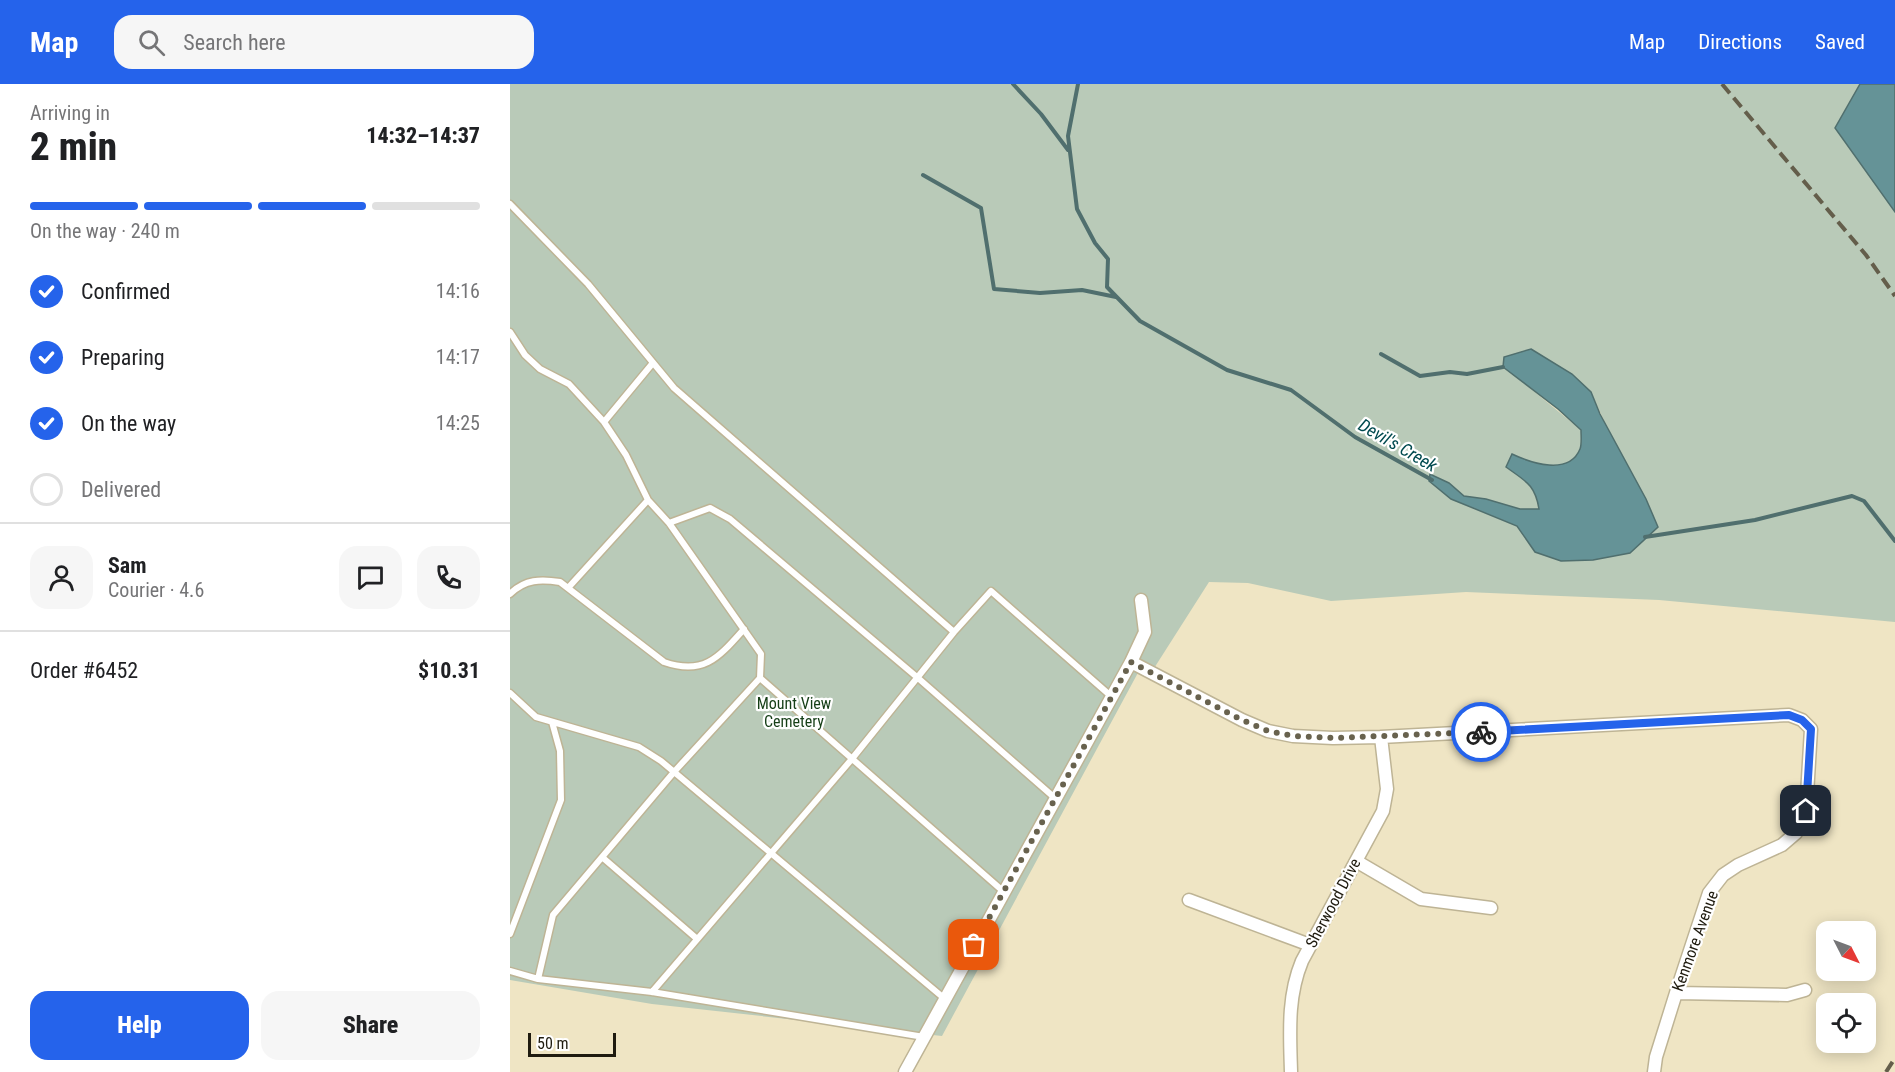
<!DOCTYPE html>
<meta charset="utf-8">
<style>
:root{--surface:#fff;--page:#f6f6f6;--text:#202124;--muted:#757577;--line:#e0e0e0;--accent:#2563eb}
body{margin:0;font-family:"Roboto Condensed",sans-serif;background:var(--page);color:var(--text);height:100vh;display:flex;flex-direction:column;font-size:22px;white-space:nowrap}
*{box-sizing:border-box;margin:0}
p{font-size:20px;color:var(--muted)}
.icon{flex:none;width:33px;height:33px;fill:none;stroke:currentColor;stroke-width:2;stroke-linecap:round;stroke-linejoin:round}
.map{position:relative;flex:1;overflow:hidden}
.panel{display:flex;flex-direction:column;background:var(--surface);width:510px}
.panel>*{flex:none}
.needle{width:39px;rotate:132deg}
.controls{position:absolute;left:1306px;top:837px;display:grid;gap:12px}
.controls a{display:grid;place-items:center;width:60px;height:60px;border-radius:12px;background:var(--surface);box-shadow:0 3px 15px #0003;font-size:30px}
.scale{position:absolute;left:18px;bottom:15px;width:88px;box-sizing:border-box;padding-left:6px;border:3px solid #1f1b0f;border-top:0;font-size:16px;line-height:21px;white-space:nowrap;color:#1f1b0f;-webkit-text-stroke:4px #fff;paint-order:stroke}
.pin{position:absolute;display:grid;place-items:center;width:51px;height:51px;color:#fff;margin:-26px;border-radius:12px;box-shadow:0 3px 9px #0006}
.courier{position:absolute;display:grid;place-items:center;width:60px;height:60px;margin:-30px;border:4px solid #2563eb;border-radius:50%;background:#fff;color:#222;box-shadow:0 2px 8px #0007}
.overview em{font-style:normal;font-weight:800}
.overview div{display:flex;flex-direction:column-reverse}
.overview{display:flex;align-items:center;justify-content:space-between;height:102px;padding:0 30px}
h1{font-size:39px;font-weight:800;line-height:45px}
.bar{display:grid;grid-template-columns:repeat(4,1fr);gap:9px 6px;align-content:center;height:72px;padding:0 30px}
.bar i{height:8px;border-radius:4px;background:var(--line)}
.bar .active{background:var(--accent)}
.bar p{grid-column:span 4}
.line{display:flex;align-items:center;gap:15px;padding:0 30px;border-top:2px solid var(--line)}
.line div{flex:1}
.round{display:grid;place-items:center;flex:none;width:63px;height:63px;border-radius:18px;background:var(--page)}
ol{padding:0 30px;list-style:none}
li{display:flex;align-items:center;gap:18px;height:66px}
li p{margin-inline-start:auto}
li .icon{padding:6px;border-radius:50%;background:var(--accent);color:#fff;stroke-width:4}
li:last-child{color:var(--muted)}
li i{width:33px;height:33px;border:3px solid var(--line);border-radius:50%}
.action{display:flex;gap:12px;margin-top:auto;padding:12px 30px}
.action a{flex:1;height:69px;border-radius:18px;background:var(--accent);color:#fff;font-size:24px;font-weight:800;line-height:69px;text-align:center}
.action a+a{background:var(--page);color:var(--text)}
header{display:flex;align-items:center;gap:36px;box-sizing:border-box;height:84px;padding:0 30px;background:var(--accent);color:#fff}
header strong{font-size:28px}
nav{display:flex;gap:33px;margin-inline-start:auto;font-size:21px}
.search{width:420px;height:54px;background:var(--page);display:flex;align-items:center;gap:15px;box-sizing:border-box;padding:0 21px;border-radius:18px;color:var(--muted);font-size:22px}
main{display:flex;flex:1;min-height:0}
.map>svg:first-child{display:block}
.green{fill:#b9cab8;fill-rule:evenodd}
.water{fill:#659397;stroke:#506f6e;stroke-width:1.5}
.lines{fill:none;stroke-linecap:round;stroke-linejoin:round}
.stream{stroke:#506f6e;stroke-width:4}
.lane-casing{stroke:#beb495;stroke-width:9}
.street-casing{stroke:#beb495;stroke-width:15}
.lane{stroke:#fff;stroke-width:6}
.street{stroke:#fff;stroke-width:12}
.rail{stroke:#645e4b;stroke-width:4;stroke-dasharray:12 6;stroke-linecap:butt}
.done{stroke:#68624e;stroke-width:6;stroke-dasharray:0 10.8}
.route{stroke:#2563eb;stroke-width:8}
.labels{text-anchor:middle;dominant-baseline:central;stroke-width:4.5;stroke-linejoin:round;paint-order:stroke}
.park-label{font-size:16px;fill:#153e16;stroke:#fff}
.street-label{font-size:16px;fill:#1f1b0f;stroke:#fff}
.water-label{font-size:18px;font-style:italic;fill:#004a4f;stroke:#fff}
</style>
<header>
<strong>Map</strong>
<div class="search"><svg class="icon" aria-label="search" viewBox="0 0 24 24"><circle cx="10" cy="10" r="6"/><path d="M15 15l6 6"/></svg>Search here</div>
<nav><a>Map</a><a>Directions</a><a>Saved</a></nav>
</header>
<main>
<section class="panel">
<div class="overview"><div><h1>2 min</h1><p>Arriving in</p></div><em>14:32–14:37</em></div>
<div class="bar"><i class="active"></i><i class="active"></i><i class="active"></i><i></i><p>On the way · 240 m</p></div>
<ol>
<li><svg class="icon" aria-label="check" viewBox="0 0 24 24"><path d="M5 12l5 5 9-10"/></svg>Confirmed<p>14:16</p></li>
<li><svg class="icon" aria-label="check" viewBox="0 0 24 24"><path d="M5 12l5 5 9-10"/></svg>Preparing<p>14:17</p></li>
<li><svg class="icon" aria-label="check" viewBox="0 0 24 24"><path d="M5 12l5 5 9-10"/></svg>On the way<p>14:25</p></li>
<li><i></i>Delivered</li>
</ol>
<div class="line" style="height:108px"><a class="round"><svg class="icon" aria-label="person" viewBox="0 0 24 24"><circle cx="12" cy="8" r="4"/><path d="M4 21q1-7 8-7t8 7"/></svg></a><div><b>Sam</b><p>Courier · 4.6</p></div><a class="round"><svg class="icon" aria-label="chat" viewBox="0 0 24 24"><path d="M4 5h16v11H9l-5 4z"/></svg></a><a class="round"><svg class="icon" aria-label="phone" viewBox="0 0 24 24"><path d="M5 4h4l2 5-3 2q2 4 5 5l2-3 5 2v4C11 20 4 13 5 4z"/></svg></a></div>
<div class="line" style="height:78px"><div>Order #6452</div><b>$10.31</b></div>
<div class="action"><a>Help</a><a>Share</a></div>
</section>
<div class="map">
<svg width="1385" height="988" viewBox="0 0 1385 988">
<rect width="100%" height="100%" fill="#efe5c4"/>
<path class="green" d="M0,0H1350L1325,44L1385,128V538L1149,516L956,508L821,517L738,499L699,498L641,589L630,585L432,952L142,920L0,896ZM994,283L1081,308C1101,355 1128,397 1148,443L1007,442L941,415L939,399L954,412L976,415L1010,425H1029C1024,400 1016,397 996,383L1002,371C1021,379 1060,392 1070,365C1072,360 1071,352 1071,346Z"/>
<path class="water" d="M1350,0H1385V128L1325,44Z
M1021,265L1062,290L1081,308L1090,330L1136,415L1148,443L1120,469L1083,476L1051,477L1025,468L1007,442L941,415L919,397L920,390L939,399L954,412L976,415L1010,425H1029C1025,400 1015,397 996,383L1002,370C1021,379 1059,392 1070,365C1072,360 1071,352 1071,346L1048,325L993,283L994,273Z"/>
<g class="lines">
<path class="stream" d="M503,0L531,30L558,66
M568,0L558,52L567,125L585,159L598,175L597,203L630,237L717,286L781,306L845,353L922,396
M413,91L471,124L484,205L530,209L572,206L606,213
M871,270L910,292L940,288L957,290L993,283
M1135,453L1245,436L1342,412L1354,417L1385,457"/>
<defs>
<path id="lane" d="M0,120L78,200L164,304L444,548
M0,248L15,271L30,285L59,300L94,338L116,371L138,416L159,439L251,570L250,594L494,808
M94,338L142,280
M159,439L200,424L220,435L408,594L546,715
M58,504L138,416
M0,510C15,495 31,495 50,498L154,578C194,592 209,573 234,545
M0,609L26,633L129,663L151,677L435,915
M92,773L186,854
M0,850L51,716L50,667L42,638
M0,887L28,895L142,908L414,953
M28,895L43,831L164,688L250,594
M142,908L341,676L444,548L481,507L602,613"/>
<path id="street" d="M621,578L732,636L758,647L783,652L823,654L871,653L1279,631L1292,636L1301,645L1296,727L1286,749L1272,761L1228,781L1213,791L1199,809L1166,909L1146,973L1144,988
M846,777L911,815L981,824
M679,816L800,861
M1166,909L1277,911L1295,906
M395,988L621,578L635,548L631,516
M781,988C780,950 777,913 792,877L873,727L877,705L871,653"/>
</defs>
<use href="#lane" class="lane-casing"/>
<use href="#street" class="street-casing"/>
<use href="#lane" class="lane"/>
<use href="#street" class="street"/>
<path class="rail" d="M1212,0L1356,171L1385,212
M1376,988L1385,974"/>
</g>
<g class="lines">
<path class="done" d="M464,861L621,578L732,636L758,647L783,652L823,654L971,648"/>
<path class="route" d="M971,648L1279,631L1292,636L1301,645L1296,727"/>
</g>
<g class="labels">
<g class="park-label">
<text x="284" y="619">Mount View<tspan x="284" dy="18">Cemetery</tspan></text>
</g>
<g class="street-label">
<text transform="translate(823 819) rotate(-62)">Sherwood Drive</text>
<text transform="translate(1185 857) rotate(-70)">Kenmore Avenue</text>
</g>
<g class="water-label">
<text transform="translate(888 361) rotate(30)">Devil's Creek</text>
</g>
</g>
</svg>
<div class="controls">
<a><svg class="needle" viewBox="-14 -14 28 28"><path d="M0-13l5 13h-10z" fill="#e53935"/><path d="M0 13l5-13h-10z" fill="#757577"/></svg></a>
<a><svg class="icon" aria-label="locate" viewBox="0 0 24 24"><circle cx="12" cy="12" r="6"/><path d="M12 2v4M12 18v4M2 12h4M18 12h4"/></svg></a>
</div>
<div class="scale">50 m</div>
<div class="pin" style="left:464px;top:861px;background:#ea580c"><svg class="icon" aria-label="bag" viewBox="0 0 24 24"><path d="M5 8h14l-1 12H6zM9 8a3 3 0 0 1 6 0"/></svg></div>
<div class="pin" style="left:1296px;top:727px;background:#1f2937"><svg class="icon" aria-label="home" viewBox="0 0 24 24"><path d="M3 11l9-7 9 7M6 9v11h12V9"/></svg></div>
<div class="courier" style="left:971px;top:648px"><svg class="icon" aria-label="bike" viewBox="0 0 24 24"><circle cx="6" cy="16" r="4"/><circle cx="18" cy="16" r="4"/><path d="M6 16l4-8h5l3 8M10 8l3 8H6M13 5h3"/></svg></div>
</div>
</main>
